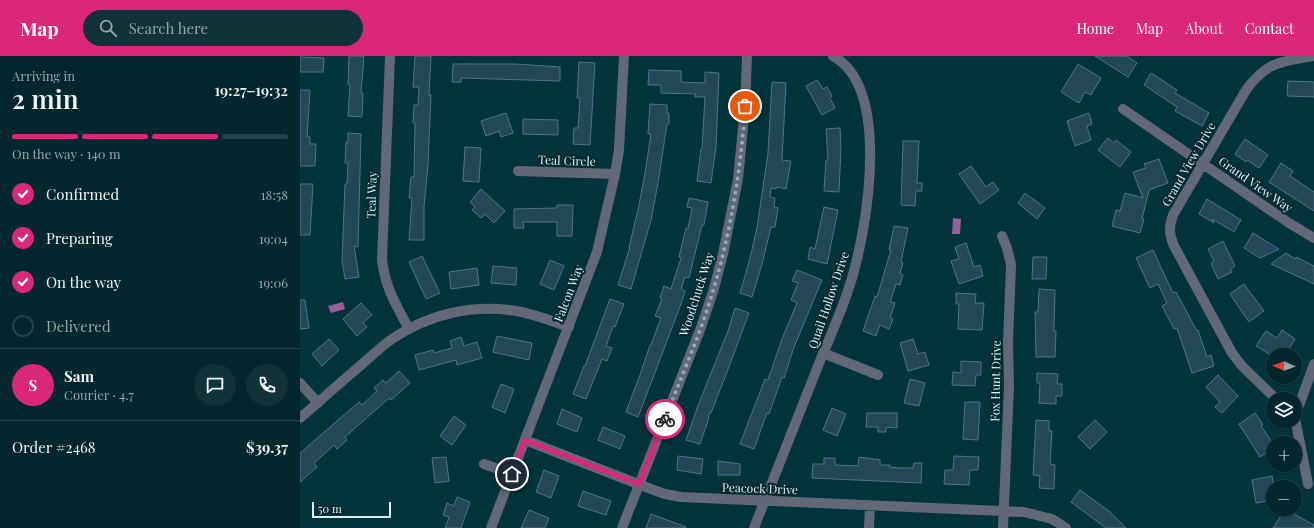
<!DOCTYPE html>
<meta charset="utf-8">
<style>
:root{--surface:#02272c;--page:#103338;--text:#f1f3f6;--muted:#96a5a9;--line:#234448;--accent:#db2777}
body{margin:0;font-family:"Playfair Display",serif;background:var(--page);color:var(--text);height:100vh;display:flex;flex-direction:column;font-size:15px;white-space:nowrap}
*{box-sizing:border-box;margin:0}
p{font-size:13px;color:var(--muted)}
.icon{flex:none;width:22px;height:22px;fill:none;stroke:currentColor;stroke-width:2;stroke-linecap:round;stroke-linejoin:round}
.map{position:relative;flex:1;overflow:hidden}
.panel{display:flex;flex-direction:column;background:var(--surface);width:300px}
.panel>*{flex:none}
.needle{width:26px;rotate:272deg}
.tools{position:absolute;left:966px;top:292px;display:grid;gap:8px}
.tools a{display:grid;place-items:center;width:36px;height:36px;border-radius:50%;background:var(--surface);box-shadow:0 1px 3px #0004,0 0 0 1px var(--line);font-size:20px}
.scale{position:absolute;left:12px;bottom:10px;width:79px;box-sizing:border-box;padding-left:4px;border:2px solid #daf2f5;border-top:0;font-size:11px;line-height:14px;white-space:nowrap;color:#daf2f5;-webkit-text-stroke:3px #05292d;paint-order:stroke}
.pin{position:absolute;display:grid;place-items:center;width:34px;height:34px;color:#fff;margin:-17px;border:2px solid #fff;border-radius:50%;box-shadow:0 1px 4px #0007}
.courier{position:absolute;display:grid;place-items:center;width:40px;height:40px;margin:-20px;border:3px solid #db2777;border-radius:50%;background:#fff;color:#222;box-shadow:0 1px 5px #0007}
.head em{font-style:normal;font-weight:600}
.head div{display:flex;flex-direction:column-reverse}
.head{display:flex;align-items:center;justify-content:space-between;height:68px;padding:0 12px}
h1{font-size:26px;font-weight:600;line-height:30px}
.bar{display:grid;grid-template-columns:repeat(4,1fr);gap:6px 4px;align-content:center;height:48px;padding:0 12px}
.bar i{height:5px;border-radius:3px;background:var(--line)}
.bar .selected{background:var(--accent)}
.bar p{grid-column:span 4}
.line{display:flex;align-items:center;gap:10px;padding:0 12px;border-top:1px solid var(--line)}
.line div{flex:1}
.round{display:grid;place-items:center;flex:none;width:42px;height:42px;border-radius:21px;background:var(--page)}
ol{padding:0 12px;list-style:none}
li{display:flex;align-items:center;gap:12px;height:44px}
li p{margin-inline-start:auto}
li .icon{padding:4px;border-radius:50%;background:var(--accent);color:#fff;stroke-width:4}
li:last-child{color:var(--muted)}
li i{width:22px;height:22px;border:2px solid var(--line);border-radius:50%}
header{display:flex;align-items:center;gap:24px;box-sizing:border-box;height:56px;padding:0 20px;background:var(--accent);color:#fff}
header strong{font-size:19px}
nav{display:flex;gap:22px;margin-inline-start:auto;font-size:14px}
.search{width:280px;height:36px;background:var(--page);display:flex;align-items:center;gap:10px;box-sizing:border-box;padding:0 14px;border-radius:22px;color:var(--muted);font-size:15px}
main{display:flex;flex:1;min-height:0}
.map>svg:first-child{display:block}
.water{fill:#975e98}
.building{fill:#224757;stroke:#4f7585}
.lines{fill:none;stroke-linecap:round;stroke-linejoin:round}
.minor{stroke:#626875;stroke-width:10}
.done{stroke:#8eb0b4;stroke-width:4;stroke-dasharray:0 7.2}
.route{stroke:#db2777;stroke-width:5}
.labels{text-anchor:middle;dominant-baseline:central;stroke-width:4;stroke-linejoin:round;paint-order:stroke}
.street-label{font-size:12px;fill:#daf2f5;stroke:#05292d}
</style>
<header>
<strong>Map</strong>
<div class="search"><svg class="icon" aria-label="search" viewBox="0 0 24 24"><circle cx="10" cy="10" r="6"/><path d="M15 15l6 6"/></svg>Search here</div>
<nav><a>Home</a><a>Map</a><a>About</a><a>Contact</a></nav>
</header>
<main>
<section class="panel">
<div class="head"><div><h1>2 min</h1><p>Arriving in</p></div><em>19:27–19:32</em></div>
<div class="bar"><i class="selected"></i><i class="selected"></i><i class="selected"></i><i></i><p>On the way · 140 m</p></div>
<ol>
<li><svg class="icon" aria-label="check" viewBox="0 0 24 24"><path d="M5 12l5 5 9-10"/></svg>Confirmed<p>18:58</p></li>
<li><svg class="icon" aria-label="check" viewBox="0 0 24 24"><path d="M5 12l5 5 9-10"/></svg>Preparing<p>19:04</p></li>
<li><svg class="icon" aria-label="check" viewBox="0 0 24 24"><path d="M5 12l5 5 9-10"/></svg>On the way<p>19:06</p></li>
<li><i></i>Delivered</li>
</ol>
<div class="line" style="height:72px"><b class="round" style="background:var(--accent);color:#fff">S</b><div><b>Sam</b><p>Courier · 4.7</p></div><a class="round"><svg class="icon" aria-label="chat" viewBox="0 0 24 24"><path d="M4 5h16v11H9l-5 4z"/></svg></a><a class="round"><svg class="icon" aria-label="phone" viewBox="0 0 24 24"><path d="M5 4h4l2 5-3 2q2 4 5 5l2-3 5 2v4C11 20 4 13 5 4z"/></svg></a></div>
<div class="line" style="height:52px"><div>Order #2468</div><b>$39.37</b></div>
</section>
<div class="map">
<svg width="1014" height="472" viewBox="0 0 1014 472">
<rect width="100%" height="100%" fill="#02343a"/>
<path class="water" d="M653,162L661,163L660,178H652Z
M43,246L45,253L31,257L28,250Z"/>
<path class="building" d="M49,0H64L61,37H63L62,61L48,60L50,29L48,28Z
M115,0H131L129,39H131L128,109L124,151V184H109L112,142H109L111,121H114L115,67H113L114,49H118L119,31H113Z
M795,0H827L837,7L828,21Z
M0,1L24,2L23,16H0Z
M279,6L295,7L290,89L273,88L274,72H278L280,42H277Z
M153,8H215L260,11V25L161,22V26H152Z
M778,8L801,22L791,39L785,36L779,47L761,36Z
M349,14L381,15V26L405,27V16L419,17L416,91L411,127L397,125L401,93H402L405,41H395L396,38L361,37V29H348Z
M851,17L877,34L875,37L909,57L902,70L875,55L877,51L844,29Z
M517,24L523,33L527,31L532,40L530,42L535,52L522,59L506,30Z
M988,25L1014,26V41L987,40Z
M472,26L486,27L482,104L491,105L486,133L477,131L476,133L471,132L470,141L475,142L474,151L478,152L475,171H471L462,208L452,241L440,237L449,206L457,172L468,97Z
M0,34H10L7,81H10V88H16L15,110H0Z
M350,48L367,49V57H369V68H367L358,127L351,164L331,233L318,229L330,191H329L338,154L345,117L351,78H348Z
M206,57L213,77L201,81L199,75L186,80L181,65Z
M789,57L792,68L787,70L791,84L775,90L767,65Z
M223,63L258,64V79L223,78Z
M540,72L541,92L539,136L524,135L526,104H528L526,73Z
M48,77L61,78L58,191L54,190L59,221L45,223L42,204L45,128H47L48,107H45L46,86H48Z
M808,82L814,87L816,84L831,96L820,111L798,94Z
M945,83L968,99L959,112L947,104L946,106L935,98Z
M603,85H619L617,127H622V135H616L615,150L601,149Z
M165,91L181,92L179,126L163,125Z
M859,103L868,127L849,134L842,163H844L840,177L812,170L816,154L820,155L825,137L843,142L833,116L846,112L844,108Z
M981,107L993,115L990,120L1014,136V155L969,126Z
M671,110L686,131L693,126L699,134L680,148L659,118Z
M0,128H13L10,179H0Z
M181,133L205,155L194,167L185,158L181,162L172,154L175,151L170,146Z
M725,137L745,152L737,163L718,147Z
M389,142L408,146L404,169H402L389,222L385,221L381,233L385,235L381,248L338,361L326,356L340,319L350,289H351L361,262L355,260L362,243L360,242L364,230L371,233L381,202L379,201L386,172L388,173L392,152L387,151Z
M907,143L941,164L934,176L912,163L914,167L899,158Z
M257,149H273L272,180H257V166H223L224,172H214V153L257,152Z
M524,151L538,154L527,208L508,203L510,191L515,193Z
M594,170L608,172L601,206L603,207L600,217L603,219L600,229L596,228L590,246L595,247L590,262L593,263L589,273L580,269L576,280L563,275L575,240L577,241L591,194H589Z
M953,177L979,193L960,202L944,192Z
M923,185L935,210L930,213L932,216L918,223L911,207L914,205L908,193Z
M666,187L674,211L680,209L683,220L659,228L651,205L659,203L655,191Z
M853,194L873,237L876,236L897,275L898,274L907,301L911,299L914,310L892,317L877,272L874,273L862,250L867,247L858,228L850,232L836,202Z
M986,197L995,203L996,201L1014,210V228L971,208Z
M122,200L140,237L126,243L109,206Z
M733,201H747L746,223H732Z
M250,204L264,210L254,234L240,228Z
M193,210L217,212L216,229L191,227Z
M177,212L179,229L151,233L149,216Z
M497,214L522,224L494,291L484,322L482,321L469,358L467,357L454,393L440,388L465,323L468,324L482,283L497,247L491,244L498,227L492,225Z
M944,228L964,255L949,266L930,238Z
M739,233L755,234L754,275H756L755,301H736L735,256H738Z
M656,237L676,238L675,247H684L682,274L658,273L659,248H656Z
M310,243L324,248L315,271L313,270L306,290L312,292L307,305L302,303L286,343L273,338L284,310H285Z
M0,244H5L9,272L0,273Z
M61,247L72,259L63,267L67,271L57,280L43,263Z
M435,252L449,257L427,316L411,357H409L408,365L400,388L386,384L399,347L428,275Z
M982,274L995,283L985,299H971L956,290L966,275L977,282Z
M197,280L232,287L229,304L193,296Z
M161,281L164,290L177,286L182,302L157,309L156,304L119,314L115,299L133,294L134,297L152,292L150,285Z
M29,283L39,294L22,310L12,298Z
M613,283L618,298L625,296L629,309L608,315L600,287Z
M661,305L681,306V319H676L675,330L652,329L653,316L661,317Z
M99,315L110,327L91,344L89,342L45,381L47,384L37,393L34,389L14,407L17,411L0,426V397L59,346L62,349L77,335L74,332L83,324L86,327Z
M737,317L758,318L757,328H762V340H756V348L739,347L740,327H737Z
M918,319L938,340L922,357L915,351L920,346L906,331Z
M610,323L625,327L619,350L604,347Z
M201,328L214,333L205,357L192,351Z
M665,346H680L678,384L663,383Z
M532,352L546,358L537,380L523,374Z
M262,353L282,362L277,376L257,368Z
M567,357H597V372L586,371V376H578V371H566Z
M955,357L963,369L961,370L973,388V392L960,401L939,368Z
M154,360L166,369L152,389L140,380Z
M736,364L749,365V375H752L750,408L755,409L754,433L739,432L740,420L733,419Z
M795,364L807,376L790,393L778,381Z
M303,371L325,380L320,393L298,384Z
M378,400L403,403L401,418L377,414Z
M654,400L679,401L678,414H670L669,429L644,428L645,414H653Z
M146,401L149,425L135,427L132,402Z
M559,401L580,404V409H590L589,411L599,412H613L614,407H622L621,427L512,422L513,408H524V402H535V409L558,410Z
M418,405L440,408V419H418Z
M244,414L259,420L251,442L236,436Z
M972,420L974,431H973V444L956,447L952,424Z
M780,434L810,456L826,472H806L771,446Z
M283,435L311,445L306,459L278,450Z
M157,441L170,446L161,472H145L149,461L143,459L147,447L154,450Z
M985,453L1014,469V472H973Z
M229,454L249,462L245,472H221Z
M351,458L386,471V472H346Z"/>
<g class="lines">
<path class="minor" d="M90,0L82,204C85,231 96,249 109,273
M823,53L989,167L1014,182
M218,115L315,118
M702,180L707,192L711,209L708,287L709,330L703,472
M523,297L578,319
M0,327L18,347
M976,343L942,310L932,297L873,188C869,177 869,170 873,159L946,34C967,5 981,6 1014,0
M995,357L1000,347L1014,308
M0,362C18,347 35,331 53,316C66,305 78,293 92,283C128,258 173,248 216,255C234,258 252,265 269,271
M995,362L1008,428
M225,384L351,433L365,438L381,441L724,456L752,463L766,472
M184,408L212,418
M191,472L297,196L315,118L319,94L324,0
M322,472L400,274L413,236L423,198L438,123L445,51L447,0
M454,472C476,416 498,361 520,305C532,276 546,246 554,215C568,164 590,31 533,0
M569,472L570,450"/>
</g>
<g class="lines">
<path class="done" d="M365,363C381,321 400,279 413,235C431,175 441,113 445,50"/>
<path class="route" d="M212,418L225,384L339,428L365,363"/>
</g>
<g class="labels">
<g class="street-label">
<text transform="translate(267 104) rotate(2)">Teal Circle</text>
<text transform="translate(888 108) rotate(-60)">Grand View Drive</text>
<text transform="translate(956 128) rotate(35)">Grand View Way</text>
<text transform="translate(71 139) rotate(-88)">Teal Way</text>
<text transform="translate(268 237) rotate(-69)">Falcon Way</text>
<text transform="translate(396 238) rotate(-72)">Woodchuck Way</text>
<text transform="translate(528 244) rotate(-71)">Quail Hollow Drive</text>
<text transform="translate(695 325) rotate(-89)">Fox Hunt Drive</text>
<text transform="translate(460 432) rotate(2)">Peacock Drive</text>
</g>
</g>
</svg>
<div class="tools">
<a><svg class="needle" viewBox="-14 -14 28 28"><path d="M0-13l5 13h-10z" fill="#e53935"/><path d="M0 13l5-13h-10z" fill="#96a5a9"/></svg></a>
<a><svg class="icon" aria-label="layers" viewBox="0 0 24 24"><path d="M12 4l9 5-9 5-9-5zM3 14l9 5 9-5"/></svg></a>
<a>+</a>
<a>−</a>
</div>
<div class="scale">50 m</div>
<div class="pin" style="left:445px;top:50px;background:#ea580c"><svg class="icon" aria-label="bag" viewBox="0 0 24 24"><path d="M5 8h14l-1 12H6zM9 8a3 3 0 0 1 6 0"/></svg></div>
<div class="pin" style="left:212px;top:418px;background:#1f2937"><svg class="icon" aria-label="home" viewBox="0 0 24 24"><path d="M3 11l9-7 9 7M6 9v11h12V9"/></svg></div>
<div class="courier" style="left:365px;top:363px"><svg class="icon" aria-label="bike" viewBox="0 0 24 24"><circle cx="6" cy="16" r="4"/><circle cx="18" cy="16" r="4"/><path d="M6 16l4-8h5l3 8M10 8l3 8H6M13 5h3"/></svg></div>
</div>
</main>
